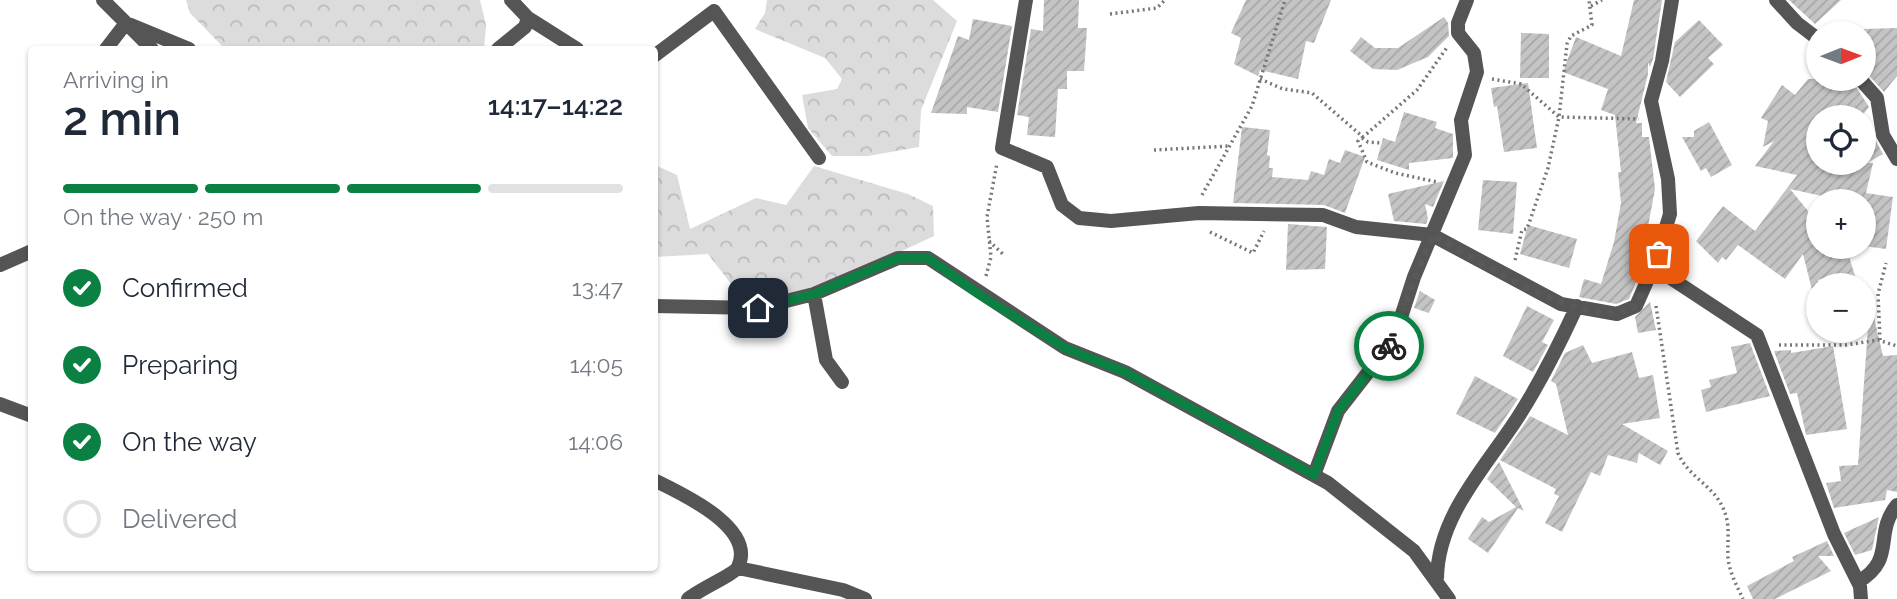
<!DOCTYPE html>
<meta charset="utf-8">
<style>
:root{--surface:#fff;--page:#f2f2f3;--text:#1f2937;--muted:#747a83;--line:#e0e1e3;--accent:#0b8043}
body{margin:0;font-family:Raleway,sans-serif;background:var(--page);color:var(--text);height:100vh;display:flex;flex-direction:column;font-size:26px;white-space:nowrap}
*{box-sizing:border-box;margin:0}
p{font-size:23px;color:var(--muted)}
.icon{flex:none;width:38px;height:38px;fill:none;stroke:currentColor;stroke-width:2;stroke-linecap:round;stroke-linejoin:round}
.map{position:relative;flex:1;overflow:hidden}
.sheet{position:absolute;left:28px;top:46px;width:630px;height:525px;display:flex;flex-direction:column;background:var(--surface);border-radius:7px;box-shadow:0 2px 5px #0004}
.sheet>*{flex:none}
.needle{width:46px;rotate:89deg}
.tools{position:absolute;left:1806px;top:21px;display:grid;gap:14px}
.tools a{display:grid;place-items:center;width:70px;height:70px;border-radius:50%;background:var(--surface);box-shadow:0 2px 5px #0004;font-size:35px}
.pin{position:absolute;display:grid;place-items:center;width:60px;height:60px;color:#fff;margin:-30px;border-radius:14px;box-shadow:0 4px 10px #0006}
.courier{position:absolute;display:grid;place-items:center;width:70px;height:70px;margin:-35px;border:5px solid #0b8043;border-radius:50%;background:#fff;color:#222;box-shadow:0 2px 9px #0007}
.summary em{font-style:normal;font-weight:600}
.summary div{display:flex;flex-direction:column-reverse}
.summary{display:flex;align-items:center;justify-content:space-between;height:119px;padding:0 35px}
h1{font-size:46px;font-weight:600;line-height:52px}
.bar{display:grid;grid-template-columns:repeat(4,1fr);gap:10px 7px;align-content:center;height:84px;padding:0 35px}
.bar i{height:9px;border-radius:5px;background:var(--line)}
.bar .current{background:var(--accent)}
.bar p{grid-column:span 4}
ol{padding:0 35px;list-style:none}
li{display:flex;align-items:center;gap:21px;height:77px}
li p{margin-inline-start:auto}
li .icon{padding:7px;border-radius:50%;background:var(--accent);color:#fff;stroke-width:4}
li:last-child{color:var(--muted)}
li i{width:38px;height:38px;border:4px solid var(--line);border-radius:50%}
.map>svg:first-child{display:block}
.forest{fill:url(#forest-crowns)}
.building{fill:url(#building-hatch)}
.lines{fill:none;stroke-linecap:round;stroke-linejoin:round}
.path{stroke:#777;stroke-width:3.5;stroke-dasharray:2 3.5;stroke-linecap:butt}
.minor{stroke:#555;stroke-width:14}
.done{stroke:#595959;stroke-width:7;stroke-dasharray:0 12.6}
.route{stroke:#0b8043;stroke-width:9}
</style>
<div class="map">
<svg width="1897" height="599" viewBox="0 0 1897 599">
<defs>
<pattern id="forest-crowns" width="20" height="18" patternUnits="userSpaceOnUse" patternTransform="scale(1.75)"><rect width="20" height="18" fill="#dcdcdc"/><path d="M2 6a3 3 0 1 1 6 0M12 15a3 3 0 1 1 6 0" fill="none" stroke="#bbb"/></pattern>
<pattern id="building-hatch" width="6" height="6" patternUnits="userSpaceOnUse" patternTransform="scale(1.75)"><rect width="6" height="6" fill="#c4c4c4"/><path d="M-1 1l2-2M0 6l6-6M5 7l2-2" fill="none" stroke="#a7a7a7"/></pattern>
</defs>
<rect width="100%" height="100%" fill="#fff"/>
<path class="forest" d="M186,0H480L486,25L484,49H225L190,13Z
M767,0H933L957,21L921,110L919,147L868,156H832L808,128L802,95L837,89L842,79L825,58L755,29L765,13Z
M655,165L677,175L690,229L756,198L786,205L814,166L908,194L933,206L934,236L853,274L800,294L745,302L708,254L655,257Z"/>
<path class="building" d="M1044,0H1079L1078,28H1087L1084,71H1067V89H1058L1055,137L1027,135L1029,117L1017,115L1031,29L1043,31Z
M1246,0H1331L1314,43L1306,41L1298,79L1260,70L1258,76L1234,64L1241,38L1231,33Z
M1634,0H1662L1653,59L1650,67L1648,62V74L1636,123H1642V137H1649L1655,189L1639,275L1629,299L1616,304L1579,297L1584,279L1601,284L1614,242L1621,203L1618,172H1621L1615,115L1601,110L1608,89L1563,72L1576,37L1621,56Z
M1789,0H1841L1815,24Z
M1444,17L1448,23L1449,36L1428,57L1397,70L1373,69L1350,51L1361,37L1375,48H1398Z
M973,19L1012,26L998,112L967,107V114L931,113L958,36L969,40Z
M1699,20L1723,45L1708,58L1714,64L1680,97L1666,82L1675,42Z
M1897,28V76L1884,92L1864,70V29Z
M1521,33L1549,34V78H1520Z
M1808,79H1851L1869,107L1861,117H1818V163H1864V119L1883,154L1867,163H1873L1866,193L1893,197L1886,249L1864,246V201H1845L1790,189L1818,223V247H1846L1858,285H1826L1824,278L1818,280V289L1812,290L1803,254L1785,279L1738,245L1726,260L1722,257L1718,263L1696,241L1723,206L1755,231L1797,175L1755,166L1774,141L1763,147L1768,121L1761,118L1782,85L1795,95Z
M1528,83L1537,148L1504,152L1497,106L1494,107L1491,88Z
M1404,112L1437,122L1435,128L1453,134V158L1409,163V170L1377,160L1383,138L1395,142Z
M1709,122L1732,165L1711,177L1706,168L1701,171L1682,137H1694V131Z
M1242,127L1270,130L1267,155L1270,156L1269,168H1273L1272,177L1308,180L1311,171L1324,175L1329,159L1340,163L1345,150L1365,157L1345,213L1324,205L1233,203Z
M1483,180L1517,182L1513,234L1478,230Z
M1444,181L1433,207L1425,204L1428,218L1426,224L1394,221L1388,194Z
M1288,224L1327,227L1325,269L1286,270Z
M1528,225L1577,239L1569,268L1520,254Z
M1420,291L1435,300L1429,313L1414,308Z
M1650,302L1656,330L1638,333L1635,317Z
M1527,306L1554,320L1542,342L1548,345L1533,372L1503,356Z
M1873,313L1883,356L1897,355V492L1887,490L1885,500L1834,508L1826,483L1841,481L1839,466L1858,465L1869,314Z
M1750,343L1770,396L1706,412L1701,390L1711,387L1709,380L1737,373L1731,347Z
M1583,345L1592,363L1632,352L1639,378L1653,375L1660,418L1622,424L1668,451L1660,465L1639,453L1637,463L1608,455L1600,476L1591,472L1562,532L1545,523L1559,496L1554,494L1556,489L1500,460L1530,416L1568,435L1556,384L1551,381L1565,353Z
M1833,346L1847,429L1806,435L1797,393L1790,394L1774,351L1791,350V353Z
M1475,376L1518,399L1495,433L1456,414Z
M1499,462L1524,511L1518,508L1488,553L1468,539L1482,517L1489,522L1516,507L1487,479Z
M1879,517L1872,550L1855,555L1844,533Z
M1827,541L1834,556H1818L1831,571L1775,599H1753L1747,586L1794,561L1792,557Z"/>
<g class="lines">
<path class="path" d="M1591,6L1602,0
M1110,14L1157,8L1165,0
M1260,79L1283,89L1312,93L1363,137L1417,90L1448,46
M1492,79L1521,84L1559,117L1639,119
M1363,137L1358,141L1367,162L1395,173L1437,182
M1362,138L1368,142L1381,143
M1154,150L1229,146
M1202,195L1252,106L1285,0
M1210,232L1253,253L1264,231
M989,241L1005,256
M1515,260L1522,230L1527,229L1548,168L1559,117L1567,44L1571,36L1592,25L1589,0
M986,276L991,257L987,217L997,163
M1656,306L1678,453C1688,477 1713,485 1723,508C1731,525 1727,539 1728,557C1729,572 1737,586 1743,599
M1880,340L1878,294L1886,263
M1779,345H1846L1878,340L1897,346"/>
<path class="minor" d="M103,0L152,49
M1026,0L1002,148L1047,167L1062,205L1079,218L1111,221L1199,213L1323,215L1356,227L1432,235L1561,304L1617,314L1636,306L1659,254
M1672,0L1662,61L1651,101L1668,179L1670,214L1660,247V261L1669,277L1757,335L1834,534L1860,586L1861,599
M1776,0L1797,23L1818,39
M528,18L577,49
M106,49L126,23L189,49
M498,49L525,27L528,18L511,0
M654,56L714,11L819,158
M1860,79L1877,98L1883,135L1897,159
M0,265L32,251
M814,294L826,360L842,382
M654,306L758,308L814,294L898,258H928L1065,348L1125,372L1328,483L1414,551L1449,599
M0,404L32,416
M1314,475L1338,411L1394,339L1414,277L1465,155L1461,120L1477,72L1474,53L1458,33V23L1467,0
M654,480C680,493 757,527 738,567C735,574 698,590 688,599
M738,568L843,590L865,599
M1437,578C1438,514 1488,465 1520,414C1542,379 1560,343 1577,306
M1858,582C1897,559 1873,534 1897,505"/>
</g>
<g class="lines">
<path class="done" d="M1389,346L1432,235C1476,259 1590,335 1636,306L1659,254"/>
<path class="route" d="M758,308L814,294L898,258H928L980,295L1065,348L1125,372L1314,475L1338,411L1389,346"/>
</g>
</svg>
<div class="tools">
<a><svg class="needle" viewBox="-14 -14 28 28"><path d="M0-13l5 13h-10z" fill="#e53935"/><path d="M0 13l5-13h-10z" fill="#747a83"/></svg></a>
<a><svg class="icon" aria-label="locate" viewBox="0 0 24 24"><circle cx="12" cy="12" r="6"/><path d="M12 2v4M12 18v4M2 12h4M18 12h4"/></svg></a>
<a>+</a>
<a>−</a>
</div>
<div class="pin" style="left:1659px;top:254px;background:#ea580c"><svg class="icon" aria-label="bag" viewBox="0 0 24 24"><path d="M5 8h14l-1 12H6zM9 8a3 3 0 0 1 6 0"/></svg></div>
<div class="pin" style="left:758px;top:308px;background:#1f2937"><svg class="icon" aria-label="home" viewBox="0 0 24 24"><path d="M3 11l9-7 9 7M6 9v11h12V9"/></svg></div>
<div class="courier" style="left:1389px;top:346px"><svg class="icon" aria-label="bike" viewBox="0 0 24 24"><circle cx="6" cy="16" r="4"/><circle cx="18" cy="16" r="4"/><path d="M6 16l4-8h5l3 8M10 8l3 8H6M13 5h3"/></svg></div>
<section class="sheet">
<div class="summary"><div><h1>2 min</h1><p>Arriving in</p></div><em>14:17–14:22</em></div>
<div class="bar"><i class="current"></i><i class="current"></i><i class="current"></i><i></i><p>On the way · 250 m</p></div>
<ol>
<li><svg class="icon" aria-label="check" viewBox="0 0 24 24"><path d="M5 12l5 5 9-10"/></svg>Confirmed<p>13:47</p></li>
<li><svg class="icon" aria-label="check" viewBox="0 0 24 24"><path d="M5 12l5 5 9-10"/></svg>Preparing<p>14:05</p></li>
<li><svg class="icon" aria-label="check" viewBox="0 0 24 24"><path d="M5 12l5 5 9-10"/></svg>On the way<p>14:06</p></li>
<li><i></i>Delivered</li>
</ol>
</section>
</div>
